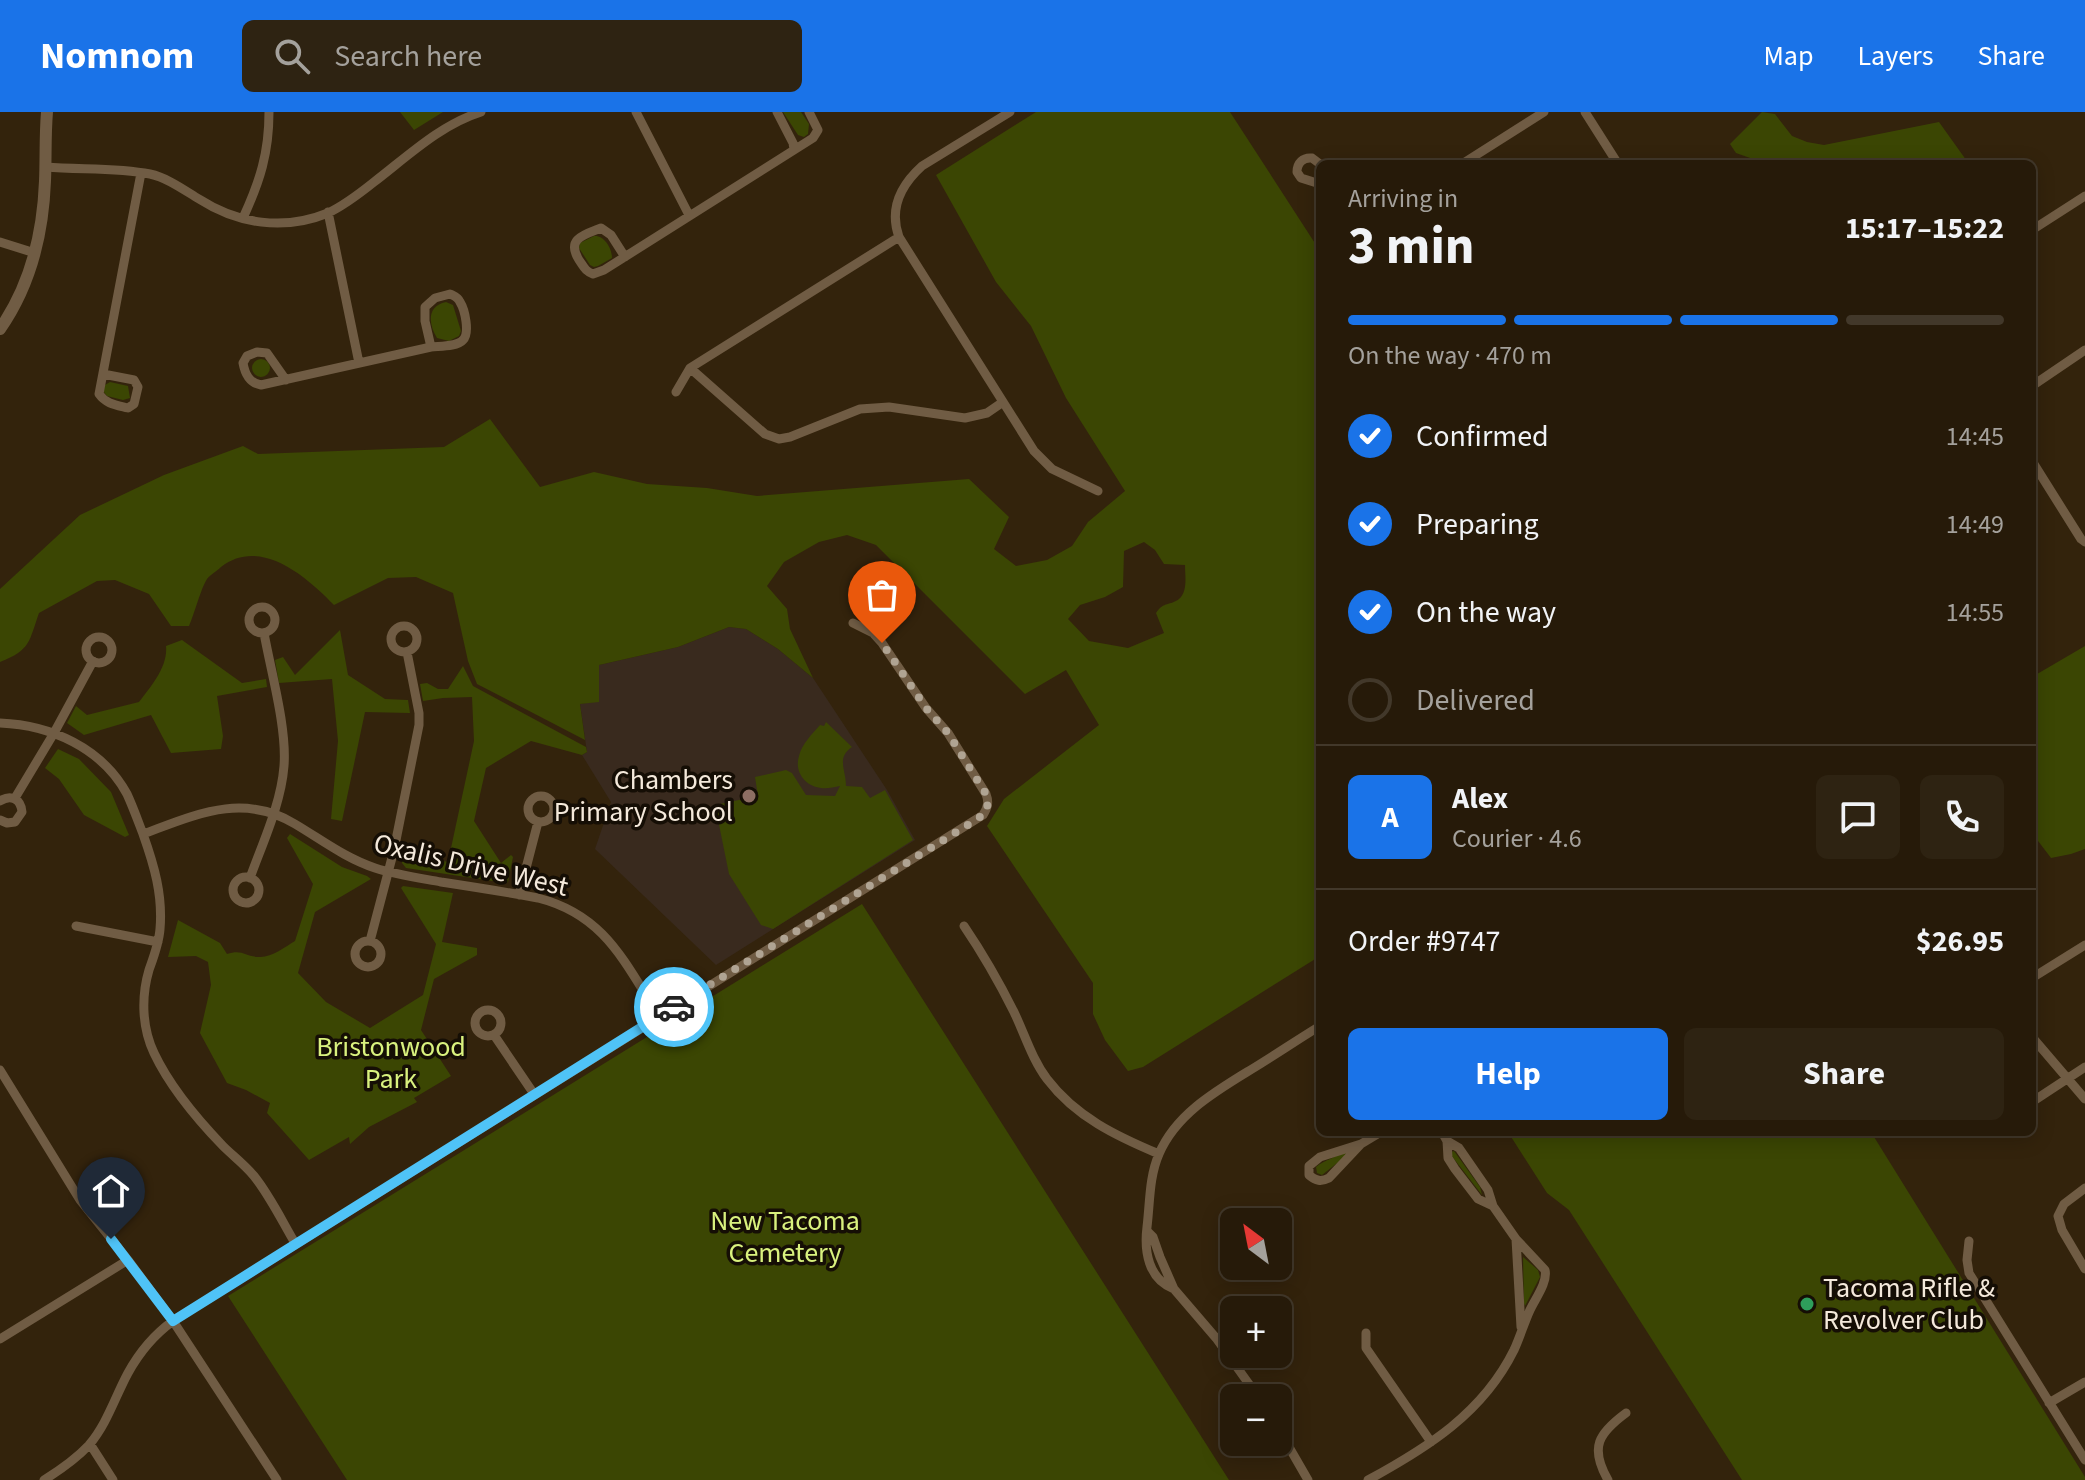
<!DOCTYPE html>
<meta charset="utf-8">
<style>
:root{--surface:#261a09;--page:#2e2312;--text:#f1f3f6;--muted:#a4a19c;--line:#42382a;--accent:#1a73e8}
body{margin:0;font-family:"Source Sans 3",sans-serif;background:var(--page);color:var(--text);height:100vh;display:flex;flex-direction:column;font-size:30px;white-space:nowrap}
*{box-sizing:border-box;margin:0}
p{font-size:26px;color:var(--muted)}
.icon{flex:none;width:44px;height:44px;fill:none;stroke:currentColor;stroke-width:2;stroke-linecap:round;stroke-linejoin:round}
.map{position:relative;flex:1;overflow:hidden}
.drawer{position:absolute;left:1316px;top:48px;width:720px;height:976px;display:flex;flex-direction:column;background:var(--surface);border-radius:12px;box-shadow:0 4px 20px #0003,0 0 0 2px var(--line)}
.drawer>*{flex:none}
.needle{width:52px;rotate:328deg}
.fabs{position:absolute;left:1220px;top:1096px;display:grid;gap:16px}
.fabs a{display:grid;place-items:center;width:72px;height:72px;border-radius:12px;background:var(--surface);box-shadow:0 4px 20px #0003,0 0 0 2px var(--line);font-size:40px}
.pin{position:absolute;display:grid;place-items:center;width:68px;height:68px;color:#fff;margin:-82px -34px;border-radius:50% 50% 50% 0;rotate:-45deg;box-shadow:0 0 8px #0007}
.pin .icon{rotate:45deg}
.courier{position:absolute;display:grid;place-items:center;width:80px;height:80px;margin:-40px;border:6px solid #4fc3f7;border-radius:50%;background:#fff;color:#222;box-shadow:0 2px 10px #0007}
.headline em{font-style:normal;font-weight:700}
.headline div{display:flex;flex-direction:column-reverse}
.headline{display:flex;align-items:center;justify-content:space-between;height:136px;padding:0 32px}
h1{font-size:52px;font-weight:700;line-height:60px}
.bar{display:grid;grid-template-columns:repeat(4,1fr);gap:12px 8px;align-content:center;height:96px;padding:0 32px}
.bar i{height:10px;border-radius:6px;background:var(--line)}
.bar .on{background:var(--accent)}
.bar p{grid-column:span 4}
.line{display:flex;align-items:center;gap:20px;padding:0 32px;border-top:2px solid var(--line)}
.line div{flex:1}
.round{display:grid;place-items:center;flex:none;width:84px;height:84px;border-radius:12px;background:var(--page)}
ol{padding:0 32px;list-style:none}
li{display:flex;align-items:center;gap:24px;height:88px}
li p{margin-inline-start:auto}
li .icon{padding:8px;border-radius:50%;background:var(--accent);color:#fff;stroke-width:4}
li:last-child{color:var(--muted)}
li i{width:44px;height:44px;border:4px solid var(--line);border-radius:50%}
.cta{display:flex;gap:16px;margin-top:auto;padding:16px 32px}
.cta a{flex:1;height:92px;border-radius:12px;background:var(--accent);color:#fff;font-size:32px;font-weight:700;line-height:92px;text-align:center}
.cta a+a{background:var(--page);color:var(--text)}
header{display:flex;align-items:center;gap:48px;box-sizing:border-box;height:112px;padding:0 40px;background:var(--accent);color:#fff}
header strong{font-size:38px}
nav{display:flex;gap:44px;margin-inline-start:auto;font-size:28px}
.search{width:560px;height:72px;background:var(--page);display:flex;align-items:center;gap:20px;box-sizing:border-box;padding:0 28px;border-radius:12px;color:var(--muted);font-size:30px}
.map>svg:first-child{display:block}
.education{fill:#392a1e}
.green{fill:#3b4603;fill-rule:evenodd}
.lines{fill:none;stroke-linecap:round;stroke-linejoin:round}
.minor{stroke:#705c44;stroke-width:9}
.tertiary{stroke:#705c44;stroke-width:12}
.done{stroke:#b0a493;stroke-width:8;stroke-dasharray:0 14.4}
.route{stroke:#4fc3f7;stroke-width:10}
.education-dot{fill:#8d6e63;stroke:#150e05;stroke-width:3}
.leisure-dot{fill:#2e9e5b;stroke:#150e05;stroke-width:3}
.labels{text-anchor:middle;dominant-baseline:central;stroke-width:7;stroke-linejoin:round;paint-order:stroke}
.poi-label{font-size:28px;fill:#f4e9db;stroke:#150e05;text-anchor:end}
.street-label{font-size:28px;fill:#f4e9db;stroke:#150e05}
.park-label{font-size:28px;fill:#d9f17e;stroke:#150e05}
</style>
<header>
<strong>Nomnom</strong>
<div class="search"><svg class="icon" aria-label="search" viewBox="0 0 24 24"><circle cx="10" cy="10" r="6"/><path d="M15 15l6 6"/></svg>Search here</div>
<nav><a>Map</a><a>Layers</a><a>Share</a></nav>
</header>
<div class="map">
<svg width="2085" height="1368" viewBox="0 0 2085 1368">
<rect width="100%" height="100%" fill="#33230c"/>
<path class="education" d="M729,515L746,517L778,537L813,566L887,678L915,728L716,853L595,737L611,690L582,643L587,640L580,592L599,589V553L678,535Z"/>
<path class="green" d="M400,0H443L414,18Z
M783,0H801L809,12L808,22L804,25L798,23Z
M1036,0H1230L1320,139V844L1143,955L1128,959L1105,928L1093,902V871L987,714L1004,687L1099,613L1066,558L1025,582L876,433L847,423L819,430L784,450L767,474L787,497L790,517L813,566L778,537L746,517L729,515L678,535L599,553V590L580,592L585,628L477,572L468,549L453,481L416,465L388,466L334,493C307,465 260,424 221,455C217,459 210,463 207,467C201,476 194,503 189,514H171L149,482L115,468L97,469L39,501C29,529 31,538 0,550V477L80,403L164,363L243,334L258,342L444,335L490,307L540,375L594,360L647,372L707,376L757,384L969,367L1009,405L994,437L1016,454L1047,448L1072,434L1088,410L1125,379L1066,286L1031,214L996,170L936,63ZM1144,430L1155,438L1164,452L1185,453C1185,464 1188,479 1179,487C1170,494 1164,489 1156,501L1164,521L1128,536L1089,529L1068,507L1080,493L1105,485L1123,475L1124,439Z
M1762,0L1775,2L1792,24L1807,30L1824,33L1939,10L1969,52H1767L1736,41L1730,32Z
M594,124C604,123 612,136 612,146L598,154L594,155L590,153L579,136L580,131Z
M446,190L453,193L461,219L459,224L449,229L437,226C428,211 427,194 446,190Z
M252 256a9 9 0 1 1 18 0a9 9 0 1 1-18 0Z
M110,270L128,274L130,286L123,288L107,284L103,279L105,273Z
M340,518L348,563L385,587L408,588L410,601L365,600L342,709L331,707L338,629L332,567L279,571L275,548L283,545L295,563Z
M182,528L242,571L266,567L267,575L217,584L223,624L221,637L171,641L151,603L84,623L67,611L76,594L87,603L139,590C151,574 168,555 166,534Z
M2085,534V737L2071,742L2051,746L2032,721V565Z
M463,554L473,574L586,635L587,640L582,643L531,629L486,656L474,709L501,751L511,743L513,745L508,770L506,771L406,756L402,751L403,740L448,750L474,629L472,585L443,586L423,589L420,572L427,571L438,577H448Z
M826,610L852,635C836,646 846,657 846,674L862,675L870,686L885,678L913,728L773,817L761,813L729,762L715,693L758,684L755,665L786,658L792,661L806,683L835,684L840,674C834,675 827,677 821,676C805,674 794,660 799,644C802,632 812,622 820,613L824,614Z
M58,637L79,647L111,680L129,723L125,725L84,703L59,667L45,656Z
M290,722L342,755L367,764L371,767L315,800L298,861L326,890L370,916L423,883L436,832L401,776L403,774L453,781L442,830L477,836V843L434,867L421,918L451,964L414,986L417,990L369,1015L350,1032L349,1025L309,1048L267,1001L270,991L246,978L227,971L200,921L211,873L208,850L196,844L168,845L178,808L220,831L227,842C243,837 245,845 259,845C271,846 285,835 295,829L313,772L287,726Z
M862,792L1229,1368H347L228,1184Z
M1508,1020H1871L2085,1365V1368H1742L1569,1098L1547,1081Z
M1346,1039V1044L1322,1063L1317,1061L1316,1055C1324,1048 1337,1045 1346,1039Z
M1454,1039L1480,1075L1482,1083L1451,1043V1040Z
M1523,1145L1538,1158L1540,1165L1525,1194L1524,1191Z"/>
<g class="lines">
<path class="minor" d="M636,0L689,103
M777,0L793,31L794,37
M1010,0L922,54C901,73 889,97 899,125L1034,339L1052,357L1098,379
M1585,0L1618,52
M1320,52L1312,46C1303,45 1297,51 1297,60L1301,66L1320,72
M1462,52L1544,0
M46,55C80,58 116,55 150,62C168,66 184,78 199,87C238,112 284,119 328,101C345,93 359,82 374,70C408,44 440,13 481,0
M328,100L359,251
M243,106C260,69 269,41 269,0
M2032,118L2085,84
M0,130L35,141
M625,145L611,123L601,116C583,123 566,127 579,148C584,155 585,159 593,162L604,158L813,26L818,18L809,0
M690,256L765,322L779,327L790,325L860,297L889,295L965,306L987,301L1003,290
M103,262L134,268L138,275L134,292L128,296C116,293 106,292 99,282L141,61
M286,268L267,241L257,240L247,244L243,251C245,262 249,271 261,273L431,235C440,234 457,235 463,228C470,221 465,198 460,190C458,185 454,184 450,182L435,186L425,195V209L431,235
M2032,274L2085,238
M676,280L690,256L899,125
M2032,349L2081,427L2085,430
M249 508a13 13 0 1 1 26 0a13 13 0 1 1-26 0Z
M391 527a13 13 0 1 1 26 0a13 13 0 1 1-26 0Z
M86 538a13 13 0 1 1 26 0a13 13 0 1 1-26 0Z
M0,611C51,613 102,636 127,682C133,695 138,709 143,722C154,753 163,783 160,817C159,831 154,844 149,858C141,885 142,916 154,941C170,975 197,1007 223,1034C233,1044 244,1052 254,1064C270,1084 282,1109 295,1131
M528 697a13 13 0 1 1 26 0a13 13 0 1 1-26 0Z
M15,686L54,621L93,549
M0,689C11,682 21,687 22,700L15,710L7,711L0,708
M143,722C195,703 242,680 295,712C322,728 345,746 375,756C397,763 419,766 441,770C474,775 506,780 538,786C605,803 624,850 659,904
M233 778a13 13 0 1 1 26 0a13 13 0 1 1-26 0Z
M250,766C263,730 281,692 284,654C287,616 271,560 264,521
M519,783L538,710
M76,814L158,830
M964,814C983,842 999,870 1014,900C1025,923 1032,947 1047,967C1076,1005 1116,1024 1159,1042
M355 842a13 13 0 1 1 26 0a13 13 0 1 1-26 0Z
M370,829L394,738L419,613V601L407,540
M2032,866L2085,833
M475 911a13 13 0 1 1 26 0a13 13 0 1 1-26 0Z
M494,923L534,982
M2032,925L2085,987
M0,958L80,1088L128,1148L173,1209L277,1368
M2032,990L2085,955
M1442,1020L1447,1029L1448,1046L1455,1057L1478,1087L1493,1094
M1361,1032L1329,1066C1321,1070 1316,1069 1309,1063V1054L1320,1045L1361,1032L1381,1020
M2085,1076L2064,1092L2058,1104L2062,1118L2085,1157
M1147,1119L1153,1125L1160,1145L1174,1177
M1516,1127L1521,1215
M1969,1129L1967,1148L1969,1161L2085,1348
M1366,1221V1236L1431,1330
M0,1227L128,1148
M1259,1286L1216,1226L1174,1177C1148,1167 1144,1139 1147,1115C1150,1091 1149,1065 1159,1042C1176,1002 1216,979 1252,957C1275,943 1297,928 1320,914
M2049,1291L2085,1270
M1278,1316L1308,1368
M90,1332L113,1368
M44,1368C60,1358 76,1347 89,1333C107,1312 115,1285 128,1261C139,1241 155,1222 173,1209L983,703C988,695 989,690 986,682L948,621L926,596L882,531L873,521L853,511
M1368,1368C1427,1336 1483,1301 1514,1238C1520,1225 1524,1211 1530,1198C1535,1187 1548,1170 1545,1158L1516,1127L1493,1094L1488,1078L1459,1036L1447,1029
M1608,1368C1589,1335 1599,1321 1626,1301"/>
<path class="tertiary" d="M0,217C30,174 43,122 45,69C46,46 45,23 47,0"/>
</g>
<g class="lines">
<path class="done" d="M674,895L979,706L987,697L988,687L986,682L948,621L926,596L882,531"/>
<path class="route" d="M111,1127L173,1209L674,895"/>
</g>
<circle class="education-dot" cx="749" cy="684" r="8"/>
<circle class="leisure-dot" cx="1807" cy="1192" r="8"/>
<g class="labels">
<g class="poi-label">
<text x="733" y="668">Chambers<tspan x="733" dy="32">Primary School</tspan></text>
<text x="1823" y="1176" text-anchor="start">Tacoma Rifle &amp;<tspan x="1823" dy="32">Revolver Club</tspan></text>
</g>
<g class="street-label">
<text transform="translate(471 753) rotate(13)">Oxalis Drive West</text>
</g>
<g class="park-label">
<text x="391" y="935">Bristonwood<tspan x="391" dy="32">Park</tspan></text>
<text x="785" y="1109">New Tacoma<tspan x="785" dy="32">Cemetery</tspan></text>
</g>
</g>
</svg>
<div class="fabs">
<a><svg class="needle" viewBox="-14 -14 28 28"><path d="M0-13l5 13h-10z" fill="#e53935"/><path d="M0 13l5-13h-10z" fill="#a4a19c"/></svg></a>
<a>+</a>
<a>−</a>
</div>
<div class="pin" style="left:882px;top:531px;background:#ea580c"><svg class="icon" aria-label="bag" viewBox="0 0 24 24"><path d="M5 8h14l-1 12H6zM9 8a3 3 0 0 1 6 0"/></svg></div>
<div class="pin" style="left:111px;top:1127px;background:#1f2937"><svg class="icon" aria-label="home" viewBox="0 0 24 24"><path d="M3 11l9-7 9 7M6 9v11h12V9"/></svg></div>
<div class="courier" style="left:674px;top:895px"><svg class="icon" aria-label="car" viewBox="0 0 24 24"><path d="M5 17H2v-5l4-1 3-4h7l3 4 3 1v5h-3M9 17h6M6 11h13"/><circle cx="7" cy="17" r="2"/><circle cx="17" cy="17" r="2"/></svg></div>
<section class="drawer">
<div class="headline"><div><h1>3 min</h1><p>Arriving in</p></div><em>15:17–15:22</em></div>
<div class="bar"><i class="on"></i><i class="on"></i><i class="on"></i><i></i><p>On the way · 470 m</p></div>
<ol>
<li><svg class="icon" aria-label="check" viewBox="0 0 24 24"><path d="M5 12l5 5 9-10"/></svg>Confirmed<p>14:45</p></li>
<li><svg class="icon" aria-label="check" viewBox="0 0 24 24"><path d="M5 12l5 5 9-10"/></svg>Preparing<p>14:49</p></li>
<li><svg class="icon" aria-label="check" viewBox="0 0 24 24"><path d="M5 12l5 5 9-10"/></svg>On the way<p>14:55</p></li>
<li><i></i>Delivered</li>
</ol>
<div class="line" style="height:144px"><b class="round" style="background:var(--accent);color:#fff">A</b><div><b>Alex</b><p>Courier · 4.6</p></div><a class="round"><svg class="icon" aria-label="chat" viewBox="0 0 24 24"><path d="M4 5h16v11H9l-5 4z"/></svg></a><a class="round"><svg class="icon" aria-label="phone" viewBox="0 0 24 24"><path d="M5 4h4l2 5-3 2q2 4 5 5l2-3 5 2v4C11 20 4 13 5 4z"/></svg></a></div>
<div class="line" style="height:104px"><div>Order #9747</div><b>$26.95</b></div>
<div class="cta"><a>Help</a><a>Share</a></div>
</section>
</div>
